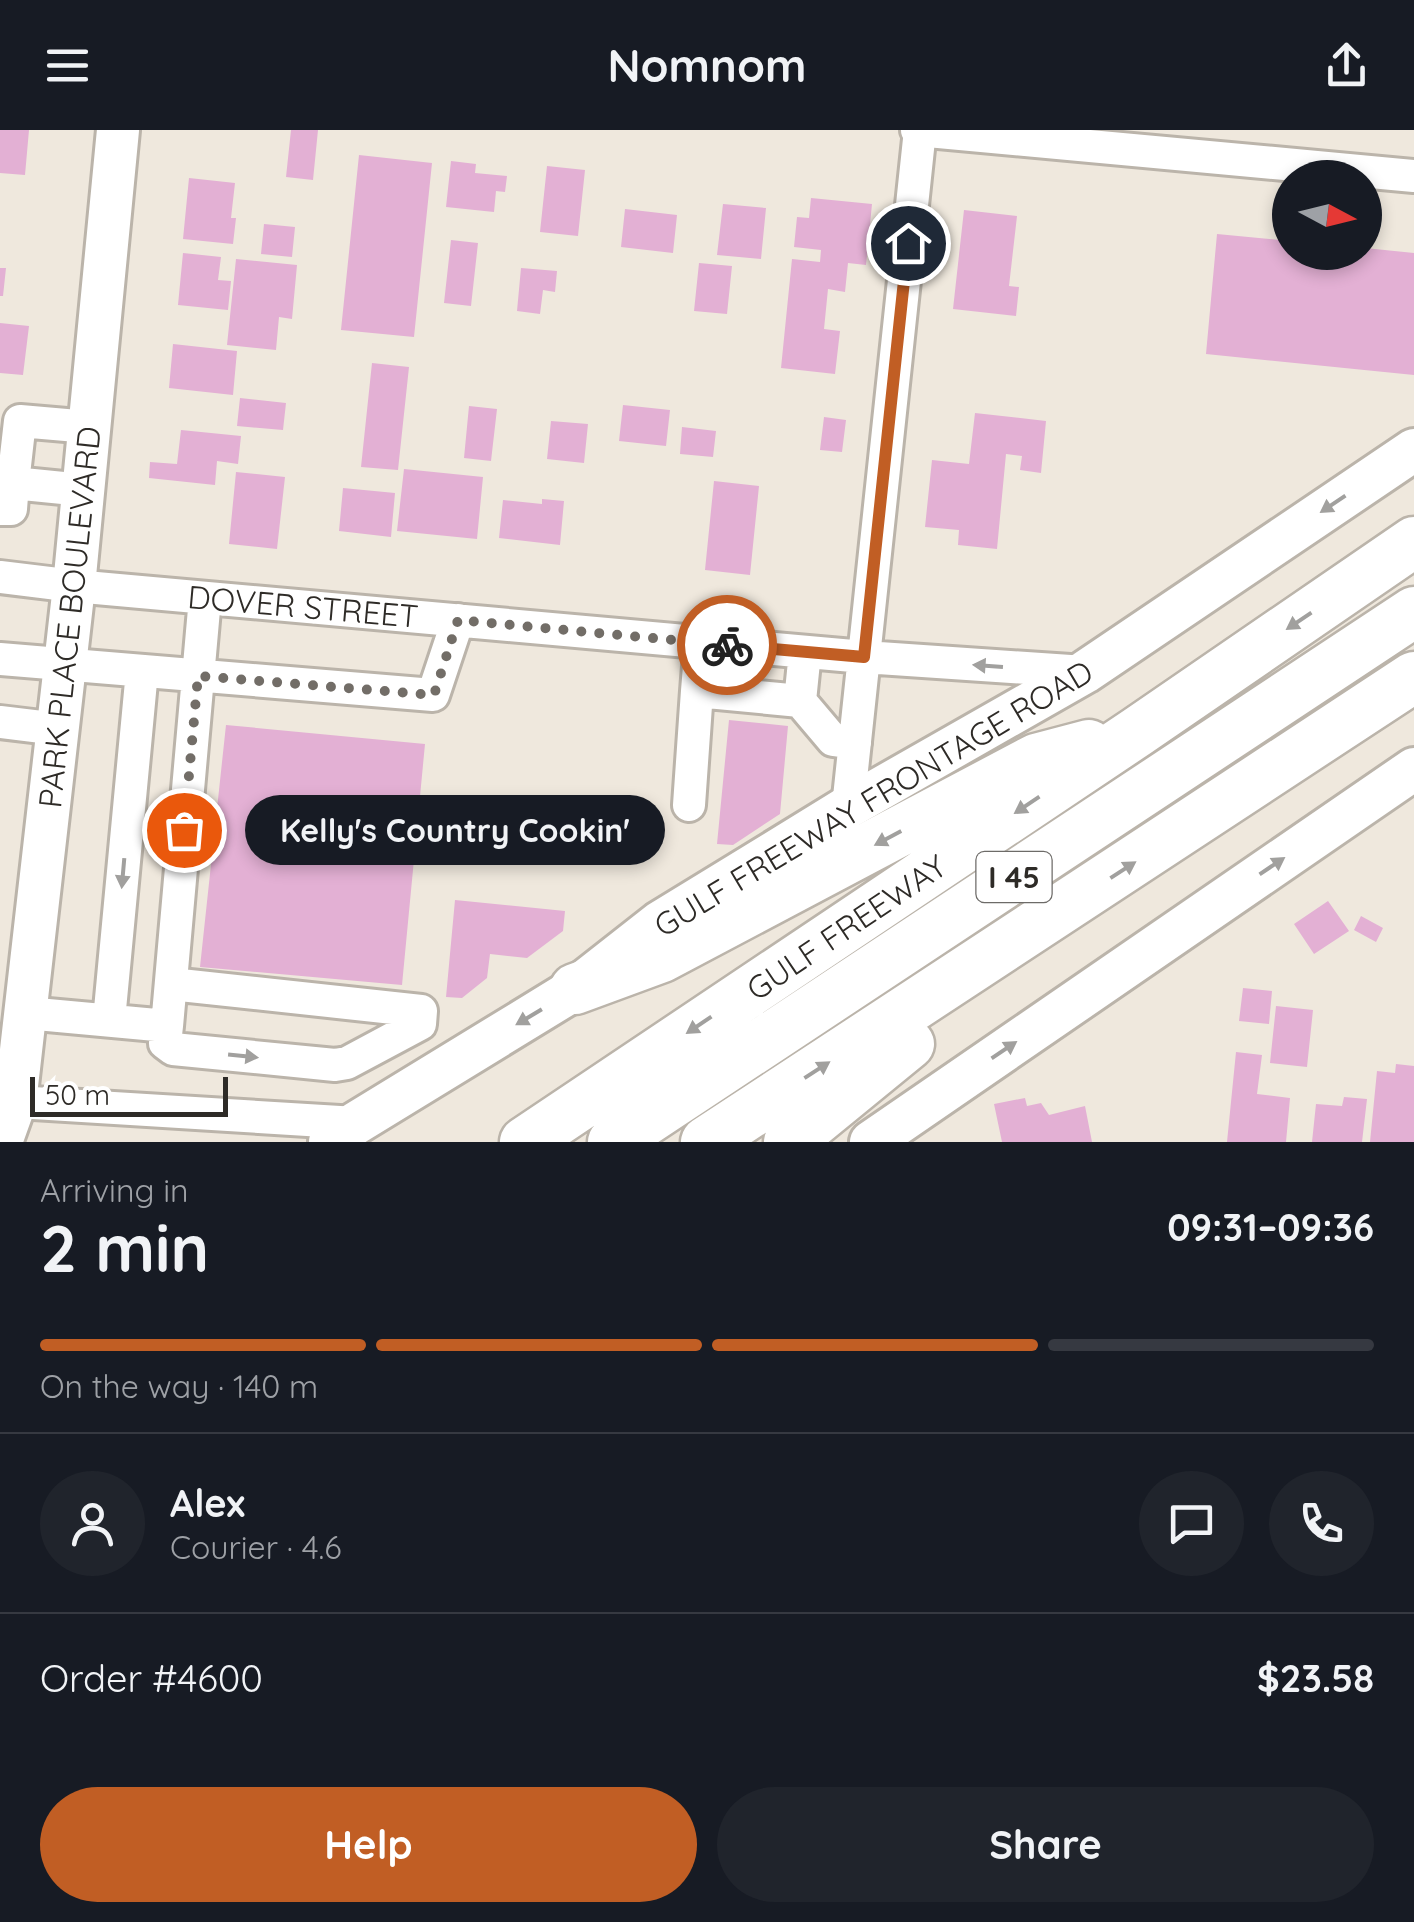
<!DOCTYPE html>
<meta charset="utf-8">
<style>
:root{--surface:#171b24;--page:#20242c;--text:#f1f3f6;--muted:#9ea1a6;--line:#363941;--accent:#c15e24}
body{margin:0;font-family:Quicksand,sans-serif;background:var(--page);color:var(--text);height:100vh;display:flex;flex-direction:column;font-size:38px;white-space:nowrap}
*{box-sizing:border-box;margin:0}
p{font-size:32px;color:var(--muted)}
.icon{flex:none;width:55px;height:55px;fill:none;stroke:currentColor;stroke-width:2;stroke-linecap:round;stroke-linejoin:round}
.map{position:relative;height:1012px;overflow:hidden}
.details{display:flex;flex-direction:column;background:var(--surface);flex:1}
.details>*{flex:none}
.needle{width:65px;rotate:97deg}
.fabs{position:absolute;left:1272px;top:30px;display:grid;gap:20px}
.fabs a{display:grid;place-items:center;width:110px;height:110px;border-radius:50%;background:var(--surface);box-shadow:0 5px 15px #0003;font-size:50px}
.scale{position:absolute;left:30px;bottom:25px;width:198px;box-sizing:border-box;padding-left:10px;border:5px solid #2e2b27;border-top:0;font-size:28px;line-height:35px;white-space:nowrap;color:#2e2b27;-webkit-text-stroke:8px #fff;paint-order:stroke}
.pin{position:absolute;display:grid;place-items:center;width:85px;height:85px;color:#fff;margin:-42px;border:5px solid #fff;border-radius:50%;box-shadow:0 2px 10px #0007}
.courier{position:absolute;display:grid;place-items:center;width:100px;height:100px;margin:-50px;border:8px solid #c15e24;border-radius:50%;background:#fff;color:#222;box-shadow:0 2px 12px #0007}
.bubble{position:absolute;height:70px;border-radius:35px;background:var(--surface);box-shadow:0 5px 15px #0003;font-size:32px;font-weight:700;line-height:70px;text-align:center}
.head em{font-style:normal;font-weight:700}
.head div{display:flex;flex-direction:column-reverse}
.head{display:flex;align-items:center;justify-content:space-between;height:170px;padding:0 40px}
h1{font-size:65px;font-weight:700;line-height:75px}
.bar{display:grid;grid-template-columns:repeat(4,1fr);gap:15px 10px;align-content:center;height:120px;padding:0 40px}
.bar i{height:12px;border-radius:8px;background:var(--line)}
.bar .active{background:var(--accent)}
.bar p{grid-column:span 4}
.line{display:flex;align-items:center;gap:25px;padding:0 40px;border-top:2px solid var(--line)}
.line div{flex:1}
.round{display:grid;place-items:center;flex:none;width:105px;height:105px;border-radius:52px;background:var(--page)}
.primary-button{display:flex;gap:20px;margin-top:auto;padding:20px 40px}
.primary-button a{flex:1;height:115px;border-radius:60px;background:var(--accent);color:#fff;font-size:40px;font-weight:700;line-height:115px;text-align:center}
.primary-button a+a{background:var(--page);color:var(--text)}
header{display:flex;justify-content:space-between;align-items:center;height:130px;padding:0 40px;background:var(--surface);font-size:45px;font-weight:700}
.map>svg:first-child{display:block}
.building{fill:#e3b0d4}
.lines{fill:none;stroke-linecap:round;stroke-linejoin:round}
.minor-casing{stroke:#bbb4aa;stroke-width:38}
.major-casing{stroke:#bbb4aa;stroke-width:48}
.highway-casing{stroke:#bbb4aa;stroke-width:55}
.minor{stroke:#fff;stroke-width:32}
.major{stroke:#fff;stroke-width:42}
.highway{stroke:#fff;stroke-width:50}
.oneway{fill:#a1a09e}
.done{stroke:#726d67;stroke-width:10;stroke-dasharray:0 18}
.route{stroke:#c15e24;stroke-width:12}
.labels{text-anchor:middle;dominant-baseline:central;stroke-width:8;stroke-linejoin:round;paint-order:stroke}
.shield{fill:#fff;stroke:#6d6b68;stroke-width:2.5}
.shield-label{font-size:30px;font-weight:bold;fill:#2e2b27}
.street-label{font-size:32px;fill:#2e2b27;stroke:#fff}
</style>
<header><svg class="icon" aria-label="menu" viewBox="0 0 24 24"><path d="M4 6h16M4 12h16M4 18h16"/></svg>Nomnom<svg class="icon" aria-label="share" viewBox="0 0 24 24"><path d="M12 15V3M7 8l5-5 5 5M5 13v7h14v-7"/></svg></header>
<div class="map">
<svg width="1414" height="1012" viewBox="0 0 1414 1012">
<rect width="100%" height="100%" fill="#efe8dd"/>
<path class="building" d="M0,0H29L25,45L0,43Z
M291,0H318L313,50L286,47Z
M359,25L432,33L414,207L341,200Z
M451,31L476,34L475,43L507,46L505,62L496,61L494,82L446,77Z
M547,36L585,40L578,106L540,102Z
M189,48L235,53L231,88H236L233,114L183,109Z
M811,68L872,74L866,135L848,133L845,162L828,159L824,199L840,201L835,244L781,238L792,129L820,132L821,120L794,117L797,87L809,88Z
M723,74L766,78L761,129L717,125Z
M625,79L677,85L673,123L621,117Z
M964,80L1017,86L1009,156L1019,157L1016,186L953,179Z
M264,94L295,97L292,127L261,124Z
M1217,104L1290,111V122H1365V118L1414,123V245L1206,224Z
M451,110L478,113L471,176L444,173Z
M183,123L221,127L218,150L231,151L228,180L178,175Z
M236,129L297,135L292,189L279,187L276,220L227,215Z
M699,133L732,136L727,184L694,181Z
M0,138H6L3,166H0Z
M521,138L557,141L555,162L543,160L540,184L517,181Z
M0,193L29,196L23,245L0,243Z
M173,214L237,221L233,265L169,258Z
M372,233L409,237L398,340L361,337Z
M240,268L286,273L283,300L237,296Z
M623,275L670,280L666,316L619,311Z
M469,276L497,279L491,331L464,328Z
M975,283L1046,291L1041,343L1020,340L1022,326L1006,324L997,419L958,415L959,400L925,397L932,330L969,334Z
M824,287L846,290L842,322L820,320Z
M551,291L588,294L584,333L547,329Z
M682,297L716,301L713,327L680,324Z
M181,300L241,306L238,334L217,331L215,355L149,348L150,332L177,334Z
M404,339L483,347L477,409L397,401Z
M236,342L285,347L277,419L229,414Z
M714,351L759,356L750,445L705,440Z
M343,358L395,363L391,407L339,401Z
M542,369L564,371L560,415L499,408L503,370L542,374Z
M729,590L788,596L780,684L733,715L717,714Z
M226,595L425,614L402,855L200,837Z
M455,770L565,781L563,801L527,828L490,824L487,848L462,868L446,867Z
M1328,771L1349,801L1314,824L1294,794Z
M1361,786L1383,798L1376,812L1354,800Z
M1243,858L1272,861L1269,894L1239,891Z
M1276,876L1313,880L1307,937L1270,933Z
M1236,922L1262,925L1257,964L1290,968L1286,1012H1227Z
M1396,934L1414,936V1012H1370L1377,941L1395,943Z
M1344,967L1367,969L1362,1012H1312L1316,974L1342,976Z
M1025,968L1027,976L1041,973L1049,985L1085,976L1092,1012H1002L994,974Z"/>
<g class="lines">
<defs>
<path id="minor" d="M917,0L1414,46
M83,360L13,353L20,291L89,297
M0,379H11L13,353
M0,447L74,456L864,527L1085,542
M701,512L697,561L800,571
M805,522L800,571L833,610L855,613
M0,529L433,565L458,490
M0,592L58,599
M689,675L697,561
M848,677L920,0
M26,883L167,896L205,468
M109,890L142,541
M167,896L165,913L173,919L335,935L347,933L420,894L421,881L171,854
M0,971L356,993"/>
<path id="major" d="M1,1012L15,973L74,456L118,0
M330,1012L356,993L575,859L659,793L848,677L1085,542L1414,320
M871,1012L1414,639"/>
<path id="highway" d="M575,859L662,827L1036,629L1089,615
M525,1012L1137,602L1414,412
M613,1012L1414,482
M706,1012L1414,547
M789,1012L909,914"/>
</defs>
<use href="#minor" class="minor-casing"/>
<use href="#major" class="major-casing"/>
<use href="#highway" class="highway-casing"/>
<use href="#minor" class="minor"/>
<use href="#major" class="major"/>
<use href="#highway" class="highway"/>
</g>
<defs><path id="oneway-solid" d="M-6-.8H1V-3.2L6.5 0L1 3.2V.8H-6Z" transform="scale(2.5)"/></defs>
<g class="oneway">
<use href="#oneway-solid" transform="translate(1333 374) rotate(146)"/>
<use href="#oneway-solid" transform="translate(1299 491) rotate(146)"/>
<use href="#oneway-solid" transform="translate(988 536) rotate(-176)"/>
<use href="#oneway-solid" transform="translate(1027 675) rotate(146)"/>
<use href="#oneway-solid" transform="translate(888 708) rotate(152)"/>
<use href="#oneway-solid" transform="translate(1272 736) rotate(-34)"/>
<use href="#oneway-solid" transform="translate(1123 740) rotate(-33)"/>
<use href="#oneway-solid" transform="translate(123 743) rotate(95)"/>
<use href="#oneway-solid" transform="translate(529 887) rotate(149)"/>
<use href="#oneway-solid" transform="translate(699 895) rotate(146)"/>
<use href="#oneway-solid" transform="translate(1004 920) rotate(-34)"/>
<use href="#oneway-solid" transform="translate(243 926) rotate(6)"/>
<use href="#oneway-solid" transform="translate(817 940) rotate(-33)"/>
</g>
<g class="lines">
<path class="done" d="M184,700L198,546L434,565L458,490L727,515"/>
<path class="route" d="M727,515L864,527L908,113"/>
</g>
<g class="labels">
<rect class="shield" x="976.5" y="722" width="75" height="50" rx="8"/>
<g class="shield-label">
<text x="1014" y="747">I 45</text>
</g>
<g class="street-label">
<text transform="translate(303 476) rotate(5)">DOVER STREET</text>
<text transform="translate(69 487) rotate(-84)">PARK PLACE BOULEVARD</text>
<text transform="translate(873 668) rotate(-31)">GULF FREEWAY FRONTAGE ROAD</text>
<text transform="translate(846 797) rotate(-34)">GULF FREEWAY</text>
</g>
</g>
</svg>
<div class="fabs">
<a><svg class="needle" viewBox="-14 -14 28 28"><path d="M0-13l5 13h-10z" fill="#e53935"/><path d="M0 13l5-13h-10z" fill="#9ea1a6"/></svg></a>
</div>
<div class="scale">50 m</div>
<div class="pin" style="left:184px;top:700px;background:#ea580c"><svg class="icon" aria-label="bag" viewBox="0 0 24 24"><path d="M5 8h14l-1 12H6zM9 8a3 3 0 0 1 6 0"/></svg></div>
<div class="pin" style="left:908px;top:113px;background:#1f2937"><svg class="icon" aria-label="home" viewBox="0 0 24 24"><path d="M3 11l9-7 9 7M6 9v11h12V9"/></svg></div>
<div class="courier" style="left:727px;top:515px"><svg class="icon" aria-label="bike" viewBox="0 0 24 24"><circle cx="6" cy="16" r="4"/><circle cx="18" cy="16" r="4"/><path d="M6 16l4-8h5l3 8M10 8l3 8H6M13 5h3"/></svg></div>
<div class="bubble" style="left:245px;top:665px;width:420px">Kelly's Country Cookin'</div>
</div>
<section class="details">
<div class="head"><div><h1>2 min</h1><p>Arriving in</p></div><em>09:31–09:36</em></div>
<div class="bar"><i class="active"></i><i class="active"></i><i class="active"></i><i></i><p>On the way · 140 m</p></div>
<div class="line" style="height:180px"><a class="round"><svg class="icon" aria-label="person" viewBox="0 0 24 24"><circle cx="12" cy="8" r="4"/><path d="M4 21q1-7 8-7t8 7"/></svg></a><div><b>Alex</b><p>Courier · 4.6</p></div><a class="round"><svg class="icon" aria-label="chat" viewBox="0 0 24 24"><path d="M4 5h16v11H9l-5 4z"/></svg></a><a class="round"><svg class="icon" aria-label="phone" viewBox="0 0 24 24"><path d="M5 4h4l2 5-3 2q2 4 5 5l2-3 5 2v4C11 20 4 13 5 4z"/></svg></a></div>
<div class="line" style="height:130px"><div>Order #4600</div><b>$23.58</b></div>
<div class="primary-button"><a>Help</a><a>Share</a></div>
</section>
